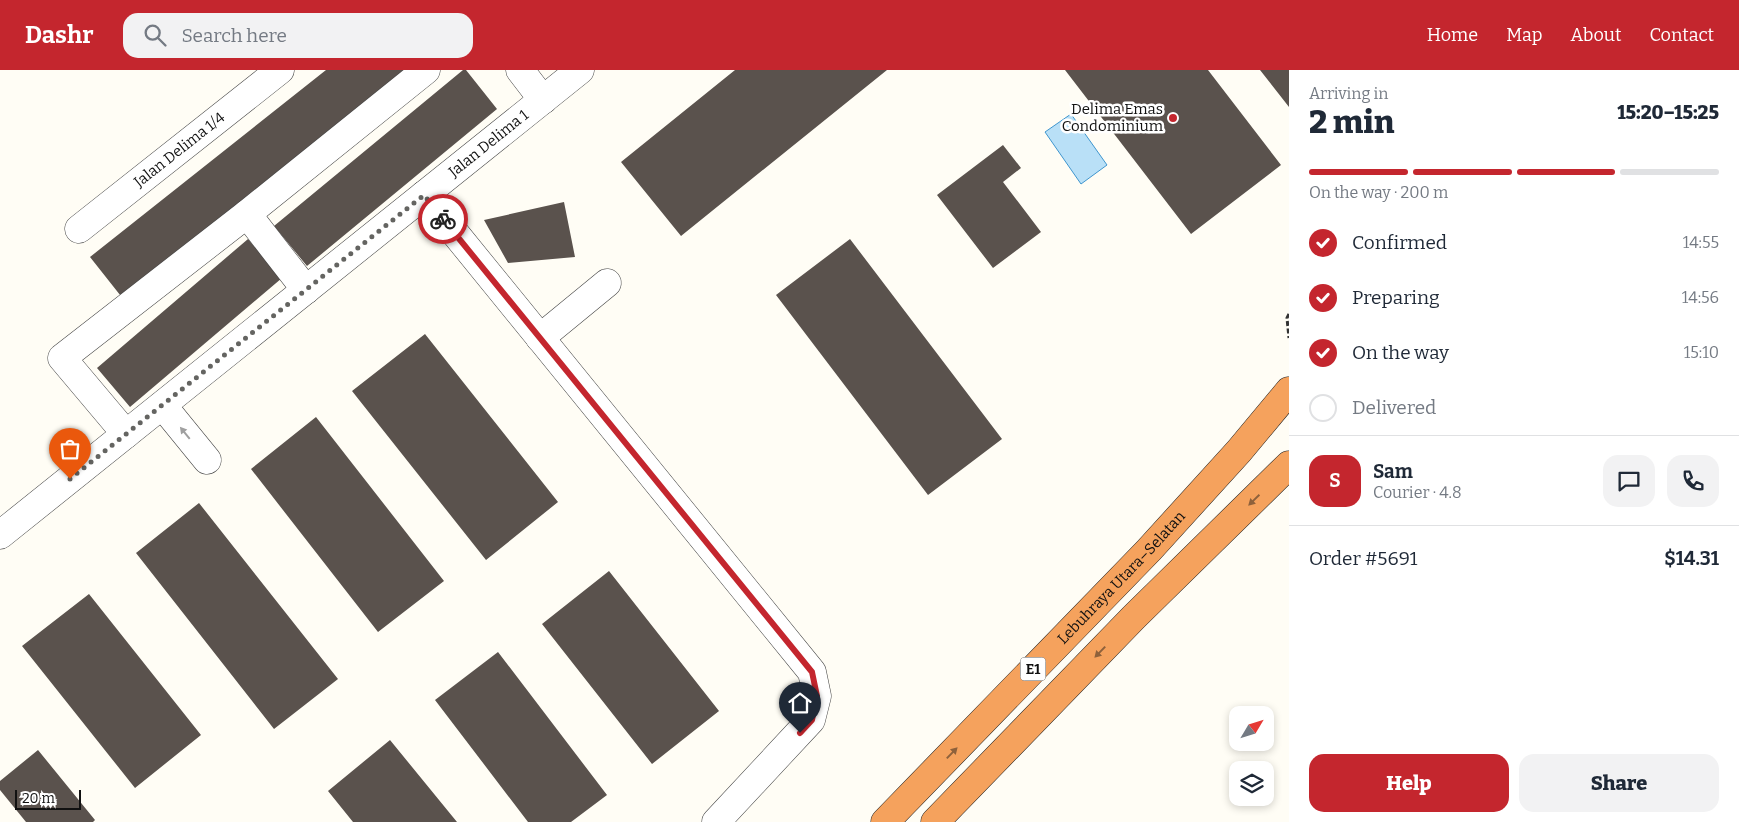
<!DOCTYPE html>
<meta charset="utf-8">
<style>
:root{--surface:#fff;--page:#f2f2f3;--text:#1f2937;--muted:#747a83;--line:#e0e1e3;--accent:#c4262e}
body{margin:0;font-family:Bitter,serif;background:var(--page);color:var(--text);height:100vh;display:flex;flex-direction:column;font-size:19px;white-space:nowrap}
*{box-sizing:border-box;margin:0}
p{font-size:16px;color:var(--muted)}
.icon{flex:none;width:28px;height:28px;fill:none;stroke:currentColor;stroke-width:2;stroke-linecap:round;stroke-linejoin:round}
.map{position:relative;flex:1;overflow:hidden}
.details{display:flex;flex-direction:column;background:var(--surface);width:450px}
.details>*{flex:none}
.needle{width:32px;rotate:52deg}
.buttons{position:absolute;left:1229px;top:636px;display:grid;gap:10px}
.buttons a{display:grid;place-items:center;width:45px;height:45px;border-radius:10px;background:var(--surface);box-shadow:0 2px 8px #0003;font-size:25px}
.scale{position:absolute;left:15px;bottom:12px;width:66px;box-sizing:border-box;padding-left:5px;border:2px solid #111;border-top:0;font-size:14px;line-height:18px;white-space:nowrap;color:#111;-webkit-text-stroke:4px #fff;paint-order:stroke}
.pin{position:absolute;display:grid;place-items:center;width:42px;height:42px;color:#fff;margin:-51px -21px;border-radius:50% 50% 50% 0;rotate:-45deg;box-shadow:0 0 5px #0007}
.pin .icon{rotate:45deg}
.courier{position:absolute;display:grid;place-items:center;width:50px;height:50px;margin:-25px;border:4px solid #c4262e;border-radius:50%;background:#fff;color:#222;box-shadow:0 1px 6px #0007}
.summary em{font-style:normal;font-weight:800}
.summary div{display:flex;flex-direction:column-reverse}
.summary{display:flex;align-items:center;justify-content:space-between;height:85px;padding:0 20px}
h1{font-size:32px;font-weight:800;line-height:38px}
.bar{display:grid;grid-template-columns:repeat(4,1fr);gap:8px 5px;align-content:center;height:60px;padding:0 20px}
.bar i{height:6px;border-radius:4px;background:var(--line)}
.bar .current{background:var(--accent)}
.bar p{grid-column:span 4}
.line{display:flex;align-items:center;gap:12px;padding:0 20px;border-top:1px solid var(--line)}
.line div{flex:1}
.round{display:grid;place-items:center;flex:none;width:52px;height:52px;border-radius:15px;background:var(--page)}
ol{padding:0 20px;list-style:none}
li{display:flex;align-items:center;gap:15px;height:55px}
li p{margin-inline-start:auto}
li .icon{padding:5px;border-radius:50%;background:var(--accent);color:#fff;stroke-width:4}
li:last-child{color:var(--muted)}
li i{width:28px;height:28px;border:2px solid var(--line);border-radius:50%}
.button{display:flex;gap:10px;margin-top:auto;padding:10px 20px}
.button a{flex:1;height:58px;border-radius:15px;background:var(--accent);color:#fff;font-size:20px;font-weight:800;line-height:58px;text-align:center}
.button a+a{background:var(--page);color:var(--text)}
header{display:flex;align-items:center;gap:30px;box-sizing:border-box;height:70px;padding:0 25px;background:var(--accent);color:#fff}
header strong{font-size:24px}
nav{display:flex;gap:28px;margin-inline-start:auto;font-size:18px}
.search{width:350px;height:45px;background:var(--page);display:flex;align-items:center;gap:12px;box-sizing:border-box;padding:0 18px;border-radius:15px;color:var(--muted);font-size:19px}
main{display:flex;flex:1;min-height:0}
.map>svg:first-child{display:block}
.water{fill:#b9e0f7;stroke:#3f96cf}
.building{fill:#5a524d}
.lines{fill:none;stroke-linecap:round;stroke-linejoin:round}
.minor-casing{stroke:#444;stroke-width:29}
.highway-casing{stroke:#222;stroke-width:29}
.path{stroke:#333;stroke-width:3;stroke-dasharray:5 2.5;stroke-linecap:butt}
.minor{stroke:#fff;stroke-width:28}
.highway{stroke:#f5a25d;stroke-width:28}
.oneway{fill:#a0a0a0}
.oneway2{fill:#8e613b}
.done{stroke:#646461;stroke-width:5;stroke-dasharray:0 9}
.route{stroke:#c4262e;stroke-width:6}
.poi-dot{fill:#c4262e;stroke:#fff;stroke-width:2}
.labels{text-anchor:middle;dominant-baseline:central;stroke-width:5;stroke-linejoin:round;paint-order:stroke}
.shield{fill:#fff;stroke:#585858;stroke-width:1}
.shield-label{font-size:14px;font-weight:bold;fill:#111}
.poi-label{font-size:15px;fill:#111;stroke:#fff;text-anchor:end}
.street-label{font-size:15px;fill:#111;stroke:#fff}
</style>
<header>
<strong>Dashr</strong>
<div class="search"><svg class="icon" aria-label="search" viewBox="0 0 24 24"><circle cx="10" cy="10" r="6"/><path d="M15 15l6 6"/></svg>Search here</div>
<nav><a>Home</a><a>Map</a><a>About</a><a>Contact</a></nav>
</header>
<main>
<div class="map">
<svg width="1289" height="752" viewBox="0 0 1289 752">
<rect width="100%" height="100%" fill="#fffdf5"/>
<path class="water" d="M1071,44L1107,95L1081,114L1045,62Z"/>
<path class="building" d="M326,0H414L124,230L90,187Z
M463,0H466L497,39L307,196L274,156Z
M735,0H887L681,166L621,92Z
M1065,0H1208L1281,95L1191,164Z
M1260,0H1289V37Z
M1003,75L1021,98L1003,112L1041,162L993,198L937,125Z
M564,132L575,187L508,193L484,150Z
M248,169L282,208L130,337L97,298Z
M850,169L1002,369L928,425L776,225Z
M425,264L558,432L486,490L352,321Z
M316,347L444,511L378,562L251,399Z
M199,433L338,609L274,659L136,483Z
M609,501L719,641L652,694L542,554Z
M89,524L201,665L135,718L22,576Z
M498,582L607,725L571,752H528L435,630Z
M390,670L457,752H353L328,721Z
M38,680L95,750L93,752H26L0,720V711Z"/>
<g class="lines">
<defs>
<g id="minor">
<path d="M520,0L543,30"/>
<path d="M424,125L812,602L817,626L811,650L716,752"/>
<path d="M247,144L306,220"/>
<path id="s1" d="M79,159L280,0"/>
<path d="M540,268L607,213"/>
<path d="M163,336L207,390"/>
<path d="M126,364L62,288L247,144L426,0"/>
<path id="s2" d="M0,465L580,0"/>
</g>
<g id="highway">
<path id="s3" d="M885,752L1149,480L1239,381L1289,321"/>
<path d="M935,752L1134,547L1289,395"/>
</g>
</defs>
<use href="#minor" class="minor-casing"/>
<use href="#highway" class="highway-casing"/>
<path class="path" d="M1289,244L1287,248L1289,268"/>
<use href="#minor" class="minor"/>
<use href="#highway" class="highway"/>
</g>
<defs><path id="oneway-solid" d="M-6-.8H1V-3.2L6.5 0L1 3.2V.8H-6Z" transform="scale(1.25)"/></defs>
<use class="oneway" href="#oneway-solid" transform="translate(185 363) rotate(-129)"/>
<g class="oneway2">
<use href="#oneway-solid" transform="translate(1254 430) rotate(136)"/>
<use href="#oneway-solid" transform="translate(1100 582) rotate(134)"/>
<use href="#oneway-solid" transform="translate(952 683) rotate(-46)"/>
</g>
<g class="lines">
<path class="done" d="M70,409L424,125L443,149"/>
<path class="route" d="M443,149L812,602L817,626L812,650L800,663"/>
</g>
<circle class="poi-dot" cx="1173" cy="48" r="5"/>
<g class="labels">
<rect class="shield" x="1020.5" y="587.5" width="25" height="23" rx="4"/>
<g class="shield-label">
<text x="1033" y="599">E1</text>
</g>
<g class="poi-label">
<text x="1163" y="39">Delima Emas<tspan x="1163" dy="17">Condominium</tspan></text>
</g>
<g class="street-label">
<text stroke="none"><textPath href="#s2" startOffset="626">Jalan Delima 1</textPath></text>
<text stroke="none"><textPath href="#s1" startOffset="128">Jalan Delima 1/4</textPath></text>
<text stroke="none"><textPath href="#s3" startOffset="340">Lebuhraya Utara–Selatan</textPath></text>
</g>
</g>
</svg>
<div class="buttons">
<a><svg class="needle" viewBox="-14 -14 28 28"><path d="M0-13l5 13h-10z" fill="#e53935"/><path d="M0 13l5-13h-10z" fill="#747a83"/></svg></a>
<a><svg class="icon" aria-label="layers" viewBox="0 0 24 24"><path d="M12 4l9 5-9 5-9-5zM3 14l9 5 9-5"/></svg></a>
</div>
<div class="scale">20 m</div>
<div class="pin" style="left:70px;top:409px;background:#ea580c"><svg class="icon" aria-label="bag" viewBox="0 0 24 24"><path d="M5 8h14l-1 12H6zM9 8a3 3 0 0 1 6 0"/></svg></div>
<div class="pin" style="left:800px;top:663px;background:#1f2937"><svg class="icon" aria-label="home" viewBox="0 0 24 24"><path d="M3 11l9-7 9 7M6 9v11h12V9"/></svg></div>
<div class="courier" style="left:443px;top:149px"><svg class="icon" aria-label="bike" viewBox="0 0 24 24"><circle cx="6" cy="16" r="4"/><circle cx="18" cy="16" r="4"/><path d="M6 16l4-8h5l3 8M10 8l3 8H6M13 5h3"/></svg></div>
</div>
<section class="details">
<div class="summary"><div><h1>2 min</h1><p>Arriving in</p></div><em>15:20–15:25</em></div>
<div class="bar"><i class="current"></i><i class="current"></i><i class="current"></i><i></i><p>On the way · 200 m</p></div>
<ol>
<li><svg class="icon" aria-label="check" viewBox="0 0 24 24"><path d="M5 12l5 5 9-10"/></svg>Confirmed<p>14:55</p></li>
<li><svg class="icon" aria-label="check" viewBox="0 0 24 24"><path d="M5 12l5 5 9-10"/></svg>Preparing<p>14:56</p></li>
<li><svg class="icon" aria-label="check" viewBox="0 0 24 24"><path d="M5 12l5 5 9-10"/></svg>On the way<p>15:10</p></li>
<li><i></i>Delivered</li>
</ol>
<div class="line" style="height:90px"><b class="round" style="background:var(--accent);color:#fff">S</b><div><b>Sam</b><p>Courier · 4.8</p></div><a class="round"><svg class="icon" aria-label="chat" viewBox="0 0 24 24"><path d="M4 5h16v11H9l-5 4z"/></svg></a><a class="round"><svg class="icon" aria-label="phone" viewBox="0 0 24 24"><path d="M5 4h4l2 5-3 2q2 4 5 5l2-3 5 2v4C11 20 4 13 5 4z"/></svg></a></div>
<div class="line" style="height:65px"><div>Order #5691</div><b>$14.31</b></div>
<div class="button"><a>Help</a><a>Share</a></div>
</section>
</main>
